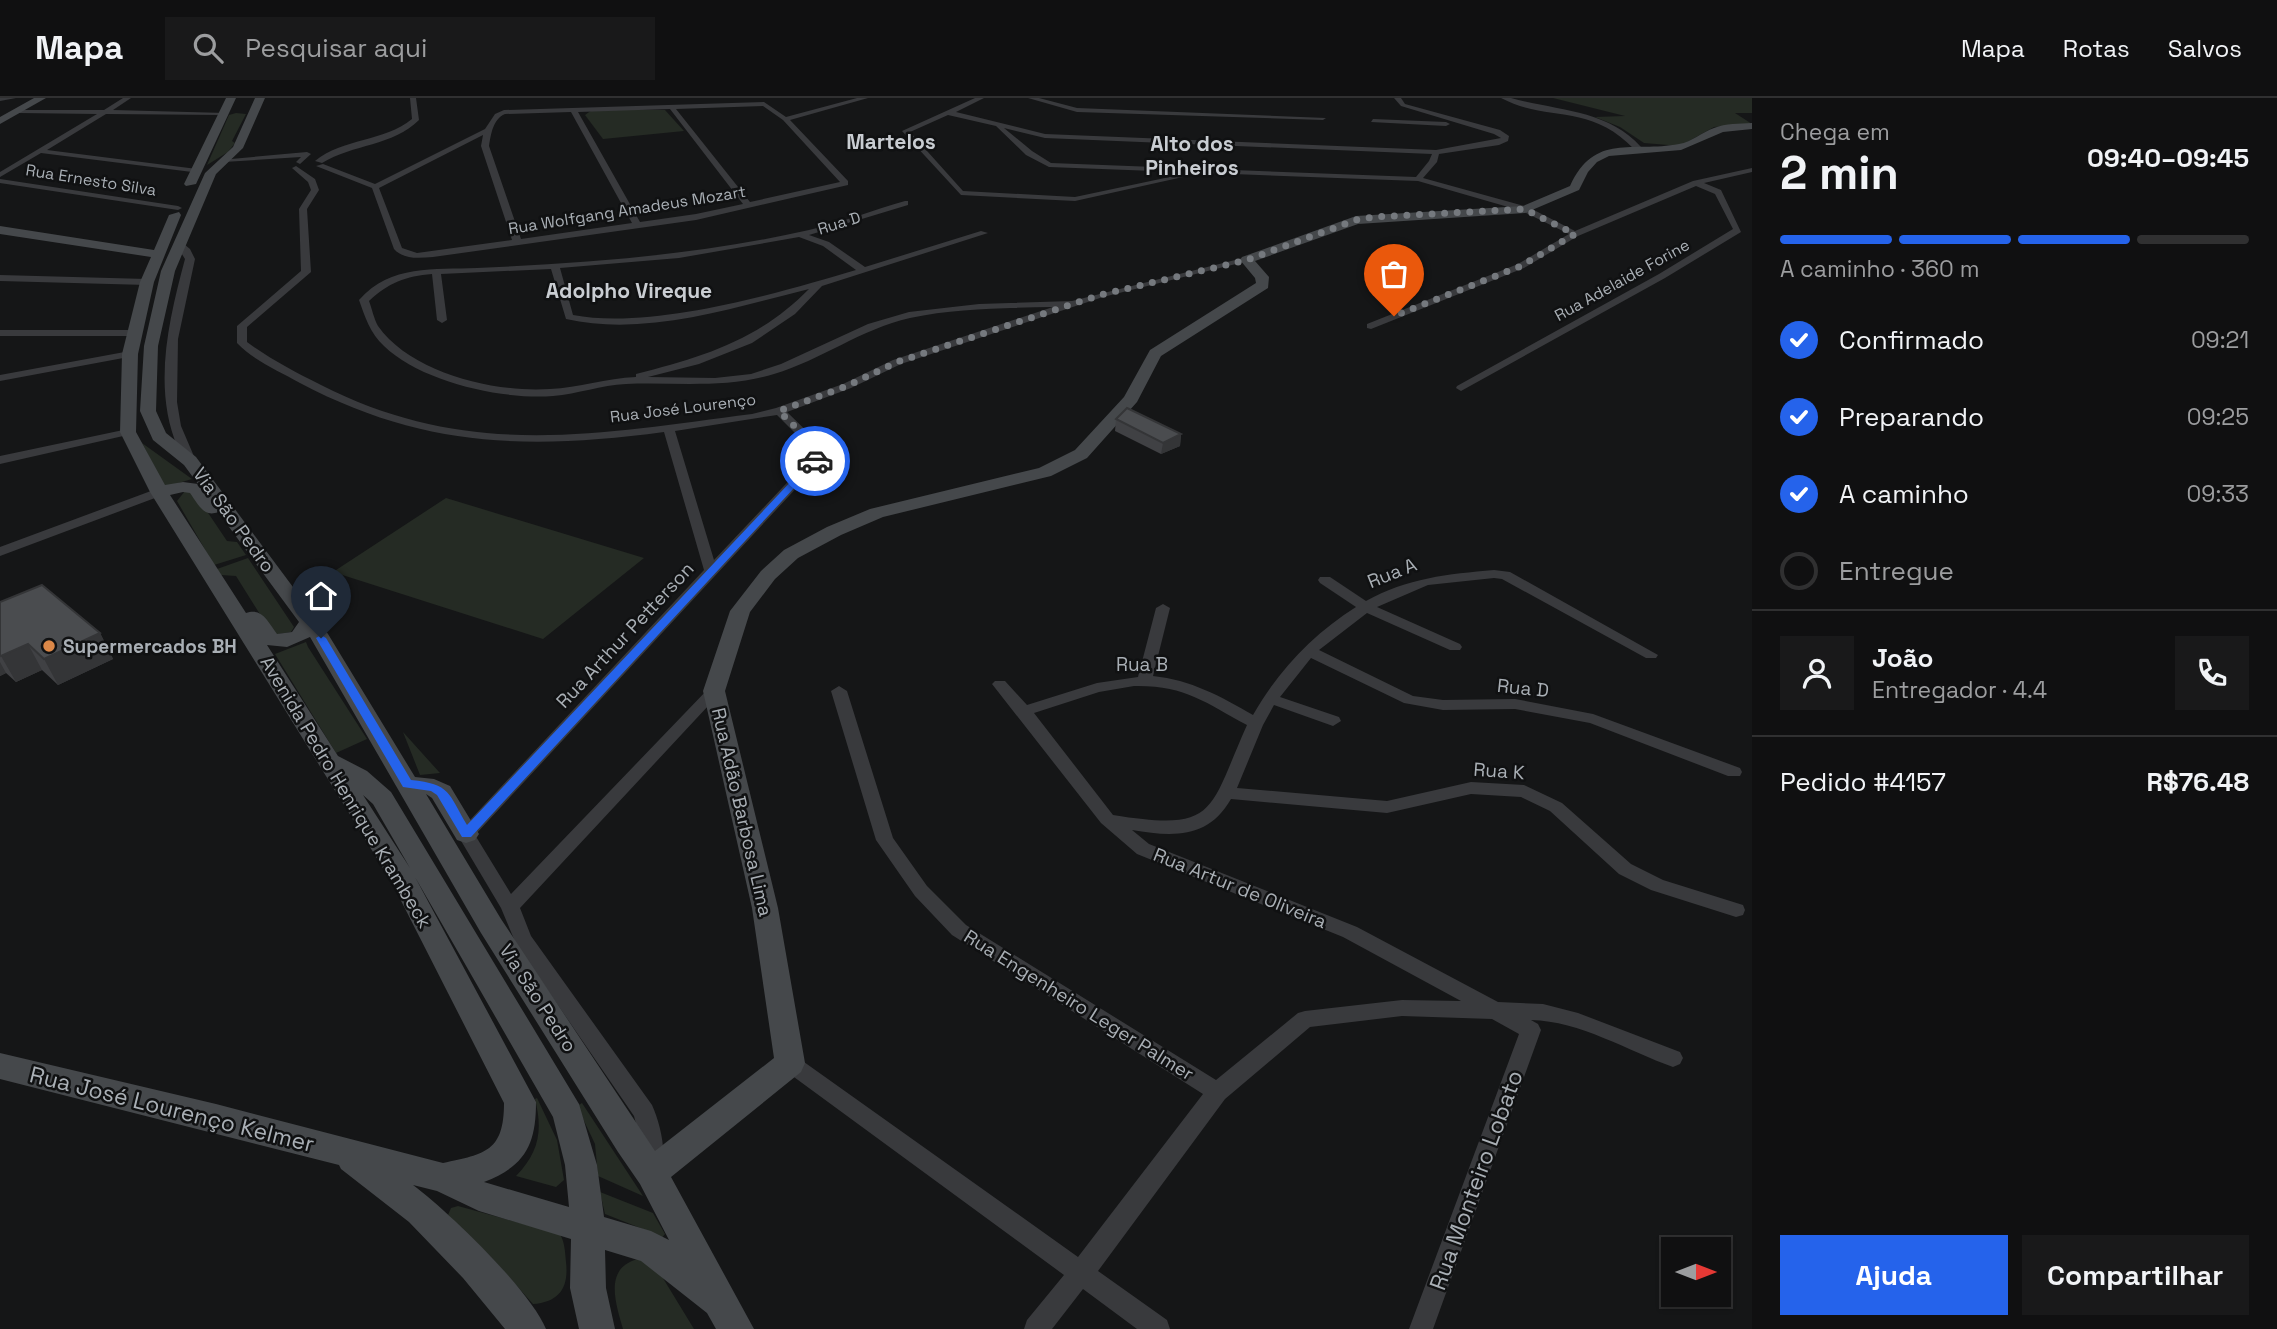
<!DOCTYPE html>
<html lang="pt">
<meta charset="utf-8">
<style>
:root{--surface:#101011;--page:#19191a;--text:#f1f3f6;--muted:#9c9d9f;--line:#303031;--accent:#2563eb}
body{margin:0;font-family:"Space Grotesk",sans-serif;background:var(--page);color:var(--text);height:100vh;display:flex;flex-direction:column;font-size:26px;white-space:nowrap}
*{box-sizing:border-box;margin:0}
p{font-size:23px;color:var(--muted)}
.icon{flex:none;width:38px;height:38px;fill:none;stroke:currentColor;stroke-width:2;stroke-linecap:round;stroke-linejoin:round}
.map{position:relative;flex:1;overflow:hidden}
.drawer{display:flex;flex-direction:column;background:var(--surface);width:525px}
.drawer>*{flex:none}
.needle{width:46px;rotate:90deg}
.controls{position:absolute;left:1661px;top:1139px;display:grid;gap:14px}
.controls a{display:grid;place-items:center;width:70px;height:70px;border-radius:0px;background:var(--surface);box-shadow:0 2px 5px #0004,0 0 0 2px var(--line);font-size:35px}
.pin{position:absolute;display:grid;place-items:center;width:60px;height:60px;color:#fff;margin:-72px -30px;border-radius:50% 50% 50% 0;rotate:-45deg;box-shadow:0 0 7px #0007}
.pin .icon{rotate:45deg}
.courier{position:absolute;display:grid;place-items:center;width:70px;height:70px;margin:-35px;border:5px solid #2563eb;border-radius:50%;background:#fff;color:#222;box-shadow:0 2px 9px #0007}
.overview em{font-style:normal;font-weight:700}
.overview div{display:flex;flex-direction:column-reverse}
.overview{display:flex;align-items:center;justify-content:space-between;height:119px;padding:0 28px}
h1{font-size:46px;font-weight:700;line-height:52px}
.bar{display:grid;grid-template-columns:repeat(4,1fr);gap:10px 7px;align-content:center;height:84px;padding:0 28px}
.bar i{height:9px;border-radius:5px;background:var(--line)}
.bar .on{background:var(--accent)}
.bar p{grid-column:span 4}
.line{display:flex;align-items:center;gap:18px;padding:0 28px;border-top:2px solid var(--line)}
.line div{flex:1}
.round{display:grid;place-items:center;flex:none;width:74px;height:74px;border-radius:0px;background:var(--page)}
ol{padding:0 28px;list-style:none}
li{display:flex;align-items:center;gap:21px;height:77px}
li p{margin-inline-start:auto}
li .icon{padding:7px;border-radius:50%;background:var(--accent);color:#fff;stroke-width:4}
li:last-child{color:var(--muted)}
li i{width:38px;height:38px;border:4px solid var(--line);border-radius:50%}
.button{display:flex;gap:14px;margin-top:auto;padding:14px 28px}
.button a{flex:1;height:80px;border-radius:0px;background:var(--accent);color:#fff;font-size:28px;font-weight:700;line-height:80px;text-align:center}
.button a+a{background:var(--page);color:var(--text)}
header{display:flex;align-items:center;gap:42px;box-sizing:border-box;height:98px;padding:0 35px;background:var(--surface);border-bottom:2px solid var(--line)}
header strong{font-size:33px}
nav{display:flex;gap:38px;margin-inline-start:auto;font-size:24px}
.search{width:490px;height:63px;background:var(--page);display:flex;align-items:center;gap:18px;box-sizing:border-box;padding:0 24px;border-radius:0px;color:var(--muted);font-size:26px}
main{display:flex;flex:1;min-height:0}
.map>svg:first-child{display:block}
.green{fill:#252b24}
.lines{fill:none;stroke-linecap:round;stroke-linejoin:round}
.street{fill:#393a3d;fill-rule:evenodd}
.secondary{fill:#45484b;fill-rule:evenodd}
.wall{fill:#404144}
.shaded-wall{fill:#343537}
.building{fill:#4a4c4f;stroke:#343537;stroke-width:2}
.route{fill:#2563eb}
.done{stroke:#75797e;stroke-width:7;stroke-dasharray:0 12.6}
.poi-dot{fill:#dc8848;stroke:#101112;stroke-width:2.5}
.labels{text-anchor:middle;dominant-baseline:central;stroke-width:5;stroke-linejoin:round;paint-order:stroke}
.far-street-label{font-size:16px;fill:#a9afb5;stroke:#101112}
.street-label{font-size:19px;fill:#a9afb5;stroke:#101112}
.poi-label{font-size:19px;font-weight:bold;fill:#a9afb5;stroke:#101112;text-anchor:start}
.far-district-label{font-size:21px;font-weight:bold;fill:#c9cdd2;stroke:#101112}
.near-street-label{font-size:23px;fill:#a9afb5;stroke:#101112}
</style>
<header>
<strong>Mapa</strong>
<div class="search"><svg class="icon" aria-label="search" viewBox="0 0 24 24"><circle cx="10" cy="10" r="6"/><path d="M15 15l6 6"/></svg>Pesquisar aqui</div>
<nav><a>Mapa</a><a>Rotas</a><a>Salvos</a></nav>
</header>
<main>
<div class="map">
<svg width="1752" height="1231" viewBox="0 0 1752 1231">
<rect width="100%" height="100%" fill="#151617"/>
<path class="green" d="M1553,0H1752V15H1735L1752,26L1714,29L1680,48L1644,45L1620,29L1595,19L1625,18Z
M592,12H665L684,33L603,41L585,17Z
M236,15L246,16L232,43L235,45L228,54L207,67L229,17Z
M142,345L192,381L165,389Z
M185,393L194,394L227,443L237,444L246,457L214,467L177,403Z
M446,400L644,460L543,541L333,474Z
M248,460L294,529L291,534L273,537L236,478L221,477L217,471Z
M306,544L308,549L367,641L336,655L275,556Z
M403,634L440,675L420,677Z
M537,1000L557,1042L564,1082L556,1089L516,1078C539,1054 543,1033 535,1001Z
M582,1005L643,1098L598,1078L595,1046L577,1008Z
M600,1094L653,1115L665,1136L661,1141L653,1135L605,1116Z
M458,1108L560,1136C565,1145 565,1154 566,1164C569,1190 559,1204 533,1206L491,1159L448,1117L451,1110Z
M638,1161L658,1172L694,1231H623C616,1206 603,1170 638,1161Z"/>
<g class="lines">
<path class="street" d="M0,0H16L0,3Z
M123,0H131L113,12L226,15L223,17L106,16L47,52L197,71L200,75L41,55L0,79V74L97,16L18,15L16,12H104Z
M410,0H416L419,22C393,48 353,46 322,65L315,63C343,40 384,44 412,21Z
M857,0H868L790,22L848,83V87L696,122L433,159C419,160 404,162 394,151L372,90L316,68L323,66L375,86L485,31L495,16L504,12L764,4L786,19ZM763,8L783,22L840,84L750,104L676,11ZM670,11L743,106L696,116L640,124L578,14ZM571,14L632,125L521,141L489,48C491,36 493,21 505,16ZM483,37L481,48L512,142L417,155L402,150L379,90Z
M975,0H984L956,14L1045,36L1436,52L1501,40L1494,36L1401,8L1394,0H1401L1405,6L1500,32L1509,38L1508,43L1499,47L1439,56L1437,64L1423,80L1528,109L1575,133L1693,83L1752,70V74L1704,85L1721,92L1741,134L1665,180L1461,293L1456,290L1457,288L1659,176L1733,131L1715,96L1696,88L1578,138L1524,170L1371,231L1367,230V226L1518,166L1569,136L1522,113L1418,83L1049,69L1026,57L996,28L948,17L910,34L963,93L1075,99L1179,77L1183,79L1075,103L961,97L902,33ZM1004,30L1045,40L1432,56L1429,63L1416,79L1051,65L1032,53Z
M1028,0H1039L1077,10L1326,20L1323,22L1077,14Z
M1501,0H1511C1557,13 1607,11 1641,49L1634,51C1589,4 1548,25 1501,0Z
M1373,21L1446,24L1450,26L1446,28L1371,24Z
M307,54L311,56L300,66L296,64L301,59L224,64L220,62Z
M296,68L315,81L319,92L307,111L311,174L247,229V244C270,261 295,274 321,287C468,362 596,336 752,316L776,310L843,286L893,262L1053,209C1005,210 957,210 910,220C861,231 821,262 774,276C725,291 676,284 626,286C601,287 578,296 553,298C503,302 421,284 384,248C370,235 365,219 359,202C391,166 434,172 477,170C588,165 700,157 809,132C841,125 873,112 905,103H908V107L809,137L829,144L865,169L981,133L988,135L822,188L795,216L752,245L699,266L648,279L715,280L751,276L781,266L868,226L909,214L979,206L1072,203L1247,159L1252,162L1103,199L901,266L851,290L787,314L826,352V358L475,737L511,796L709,590H719L722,593L520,810L531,838L652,1007C660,1025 668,1056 660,1074L652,1077L644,1074C636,1057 640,1036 634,1018L516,846L501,810L457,736L704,472L664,334C529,352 423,350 300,285C279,273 254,263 237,245V228L301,173L299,111L311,92L308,84L292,70ZM799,139L823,148L856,172C779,195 652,232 573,217L560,170L679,160ZM551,171L566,221C645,239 732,210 809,191C759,242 703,259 636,276V279C606,280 579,290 550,291C495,295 411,275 378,228C374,221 372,211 369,203C388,185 406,178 432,176L437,222L442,225L447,222L441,176ZM777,317L815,355L714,462L675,333Z
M0,81L178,108L182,110L178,112L0,85Z
M179,142L190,151L195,161L178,241L177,304L181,328L196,363L190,367C183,364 182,357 178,350C152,290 169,221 185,161L175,145Z
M0,177L147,181L152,184L147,187L0,183Z
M0,232H134L139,235L134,238H0Z
M130,253L135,256L134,258L0,283V277Z
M128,331L132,332V336L0,366V358Z
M159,390L163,391V397L0,458V449Z
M1494,472L1510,474L1658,557L1656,560H1646L1502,481L1494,480L1428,487L1377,509L1460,546L1462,549L1460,552H1450L1367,515L1319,552L1413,598L1443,602L1515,601L1593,616L1740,670L1742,674L1740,678H1728L1590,625L1515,611L1443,612L1404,605L1311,560L1280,599L1339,619L1341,623L1333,628L1274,607L1263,627L1237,690L1387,703L1471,684L1524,687L1562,705L1631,766L1663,782L1743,807L1745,812L1743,817L1736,819L1651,792L1619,776L1550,713L1521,699L1471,696L1387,715L1231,701C1208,741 1173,739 1132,732L1149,746L1357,829L1498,904L1543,906L1578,915L1680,954L1683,960L1680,966L1673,969C1628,953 1580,923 1531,922L1538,926L1541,932L1433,1231H1409L1519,936L1492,921L1402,918L1310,929L1225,1001L1098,1173L1167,1222L1170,1231H1137L1083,1191L1052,1231H1024L1027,1222L1064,1177L783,971L780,965L783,959L790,956L797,959L1078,1159L1203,996L952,837L915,798L876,742L831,593L839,588L847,593L893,740L927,788L966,827L1216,982L1298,915L1305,913L1402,902L1461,903L1343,839L1137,756L1101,725L992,586L995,583H1005L1027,607L1097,585L1138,579L1156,510L1163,506L1170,510L1153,578C1191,582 1220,598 1253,617C1278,573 1313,536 1356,509L1320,485L1318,482L1320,479H1330L1366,503C1407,480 1448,476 1494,472ZM1134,588C1185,587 1204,604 1247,627C1208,714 1218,734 1113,717L1034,615L1099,594Z"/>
<path class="secondary" d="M34,0H46L0,26V19Z
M226,0H236L196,86L186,88L184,86Z
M255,0H265L243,50L216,76L175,173L158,248L156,313L166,335L196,359L328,536L415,679L434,681L450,688L479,736L475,742L466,745L457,742L432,700L426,696L501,821L655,1053L774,960L752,810L703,593L730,513L761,473L784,452L827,429L870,411L1039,370L1075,352L1124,299L1150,252L1256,185L1255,180L1240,162L1242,159L1356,118L1523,108L1570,88C1595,34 1632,55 1679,46C1692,44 1702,34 1714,30C1726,25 1739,26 1752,25V31L1723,34L1681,52L1609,58L1597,64L1588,74L1579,92L1525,115L1358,126L1255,163L1269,179L1268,190L1161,258L1137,304L1087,360L1051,378L883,419L841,437L798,460L775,481L750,514L725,593L778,810L805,965L801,974L671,1079L754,1231H716L707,1215L641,1163L605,1152L606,1190L615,1231H579L570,1190L571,1141L479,1113L437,1093L413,1087C448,1113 530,1192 546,1231H505L463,1180L409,1124L341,1071L339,1067L0,981V955L216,1006L443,1065C486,1056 504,1053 504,1005L391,783L150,394L120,334L122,256L140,184L151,159L0,136V128L154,152L169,117L179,114L181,117L154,184L138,256L136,334L165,387L183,384L198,386L184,367L153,342L140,313L144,248L161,173L205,75L233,49ZM183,394L190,395C198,406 204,420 218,414L299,524L292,534L277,536C268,524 262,509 246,515L170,397ZM310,539L481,835L618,1054L640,1086L669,1142L651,1133L604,1119L597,1067L579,1006L391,694L367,673L338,658L267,547L287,549ZM363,697L373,706L410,770ZM415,779L553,1019L565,1067L569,1109L484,1084C525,1068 536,1047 536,1004Z"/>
</g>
<path class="wall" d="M1116,321L1181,336L1180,348L1161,356L1115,333Z
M0,504L100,535L113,561L58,587L42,572L16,584L6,575L0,578Z"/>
<path class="shaded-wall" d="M1181,336L1180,348L1161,356L1163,345Z
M100,535L113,561L58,587L44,561Z
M28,546L42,572L16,584L1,558Z
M0,564L6,575L0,578Z"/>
<path class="building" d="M1127,310L1181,336L1163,345L1116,321Z
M42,487L100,535L44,561L28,546L1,558L0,557V504Z"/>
<path class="route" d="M812,361L819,363L471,739H462L437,697L431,693L403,689L316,540L321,537L326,540L411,682C451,686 448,695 467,727Z"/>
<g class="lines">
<path class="done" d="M815,363L822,355L779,313L847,288L897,264L1100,197L1247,162L1356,122L1374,119L1524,111L1575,136L1521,168L1394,218"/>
</g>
<circle class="poi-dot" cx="49" cy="548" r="7"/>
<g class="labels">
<g class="far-street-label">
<text transform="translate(91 82) rotate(9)">Rua Ernesto Silva</text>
<text transform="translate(627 112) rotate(-9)">Rua Wolfgang Amadeus Mozart</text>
<text transform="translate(839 125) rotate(-17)">Rua D</text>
<text transform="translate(1622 182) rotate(-29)">Rua Adelaide Forine</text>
<text transform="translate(683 310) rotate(-7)">Rua José Lourenço</text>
</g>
<g class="street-label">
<text transform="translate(234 422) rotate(54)">Via São Pedro</text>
<text transform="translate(1392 475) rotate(-22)">Rua A</text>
<text transform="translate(625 537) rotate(-47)">Rua Arthur Petterson</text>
<text x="1142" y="566">Rua B</text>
<text transform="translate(1523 590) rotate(6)">Rua D</text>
<text transform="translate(1499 673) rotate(4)">Rua K</text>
<text transform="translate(346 694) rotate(59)">Avenida Pedro Henrique Krambeck</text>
<text transform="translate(742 714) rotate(77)">Rua Adão Barbosa Lima</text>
<text transform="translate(1240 790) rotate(22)">Rua Artur de Oliveira</text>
<text transform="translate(538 900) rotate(57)">Via São Pedro</text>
<text transform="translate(1079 907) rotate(32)">Rua Engenheiro Leger Palmer</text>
</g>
<g class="poi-label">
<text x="63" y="548">Supermercados BH</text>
</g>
<g class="far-district-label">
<text x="891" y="43">Martelos</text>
<text x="1192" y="45">Alto dos<tspan x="1192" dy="24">Pinheiros</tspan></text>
<text x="629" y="192">Adolpho Vireque</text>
</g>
<g class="near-street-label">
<text transform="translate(172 1011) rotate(14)">Rua José Lourenço Kelmer</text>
<text transform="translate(1476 1082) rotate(-70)">Rua Monteiro Lobato</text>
</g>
</g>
</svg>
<div class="controls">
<a><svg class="needle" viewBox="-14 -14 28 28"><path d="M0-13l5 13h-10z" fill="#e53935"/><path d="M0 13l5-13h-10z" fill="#9c9d9f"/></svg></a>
</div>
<div class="pin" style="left:1394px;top:218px;background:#ea580c"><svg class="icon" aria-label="bag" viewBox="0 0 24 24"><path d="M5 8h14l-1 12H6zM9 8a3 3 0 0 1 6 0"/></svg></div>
<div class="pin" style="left:321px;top:540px;background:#1f2937"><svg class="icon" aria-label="home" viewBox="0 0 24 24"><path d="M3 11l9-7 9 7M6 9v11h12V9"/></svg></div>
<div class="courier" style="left:815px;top:363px"><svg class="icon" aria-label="car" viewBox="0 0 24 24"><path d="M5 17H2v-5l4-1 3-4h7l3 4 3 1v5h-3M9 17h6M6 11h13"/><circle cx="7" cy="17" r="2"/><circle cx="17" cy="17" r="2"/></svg></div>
</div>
<section class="drawer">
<div class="overview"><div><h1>2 min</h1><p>Chega em</p></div><em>09:40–09:45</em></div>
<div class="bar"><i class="on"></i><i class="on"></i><i class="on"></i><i></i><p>A caminho · 360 m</p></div>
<ol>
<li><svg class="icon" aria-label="check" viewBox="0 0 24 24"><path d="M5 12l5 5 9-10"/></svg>Confirmado<p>09:21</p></li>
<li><svg class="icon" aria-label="check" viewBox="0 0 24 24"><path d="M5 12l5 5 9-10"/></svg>Preparando<p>09:25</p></li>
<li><svg class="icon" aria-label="check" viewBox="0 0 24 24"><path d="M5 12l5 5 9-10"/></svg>A caminho<p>09:33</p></li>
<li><i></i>Entregue</li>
</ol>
<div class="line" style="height:126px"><a class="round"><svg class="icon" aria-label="person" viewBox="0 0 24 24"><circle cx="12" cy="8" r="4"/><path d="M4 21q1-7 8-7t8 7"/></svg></a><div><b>João</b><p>Entregador · 4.4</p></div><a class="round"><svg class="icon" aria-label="phone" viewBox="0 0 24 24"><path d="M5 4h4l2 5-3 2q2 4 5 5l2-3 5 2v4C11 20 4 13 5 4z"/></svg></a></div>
<div class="line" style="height:91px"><div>Pedido #4157</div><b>R$76.48</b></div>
<div class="button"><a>Ajuda</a><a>Compartilhar</a></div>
</section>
</main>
